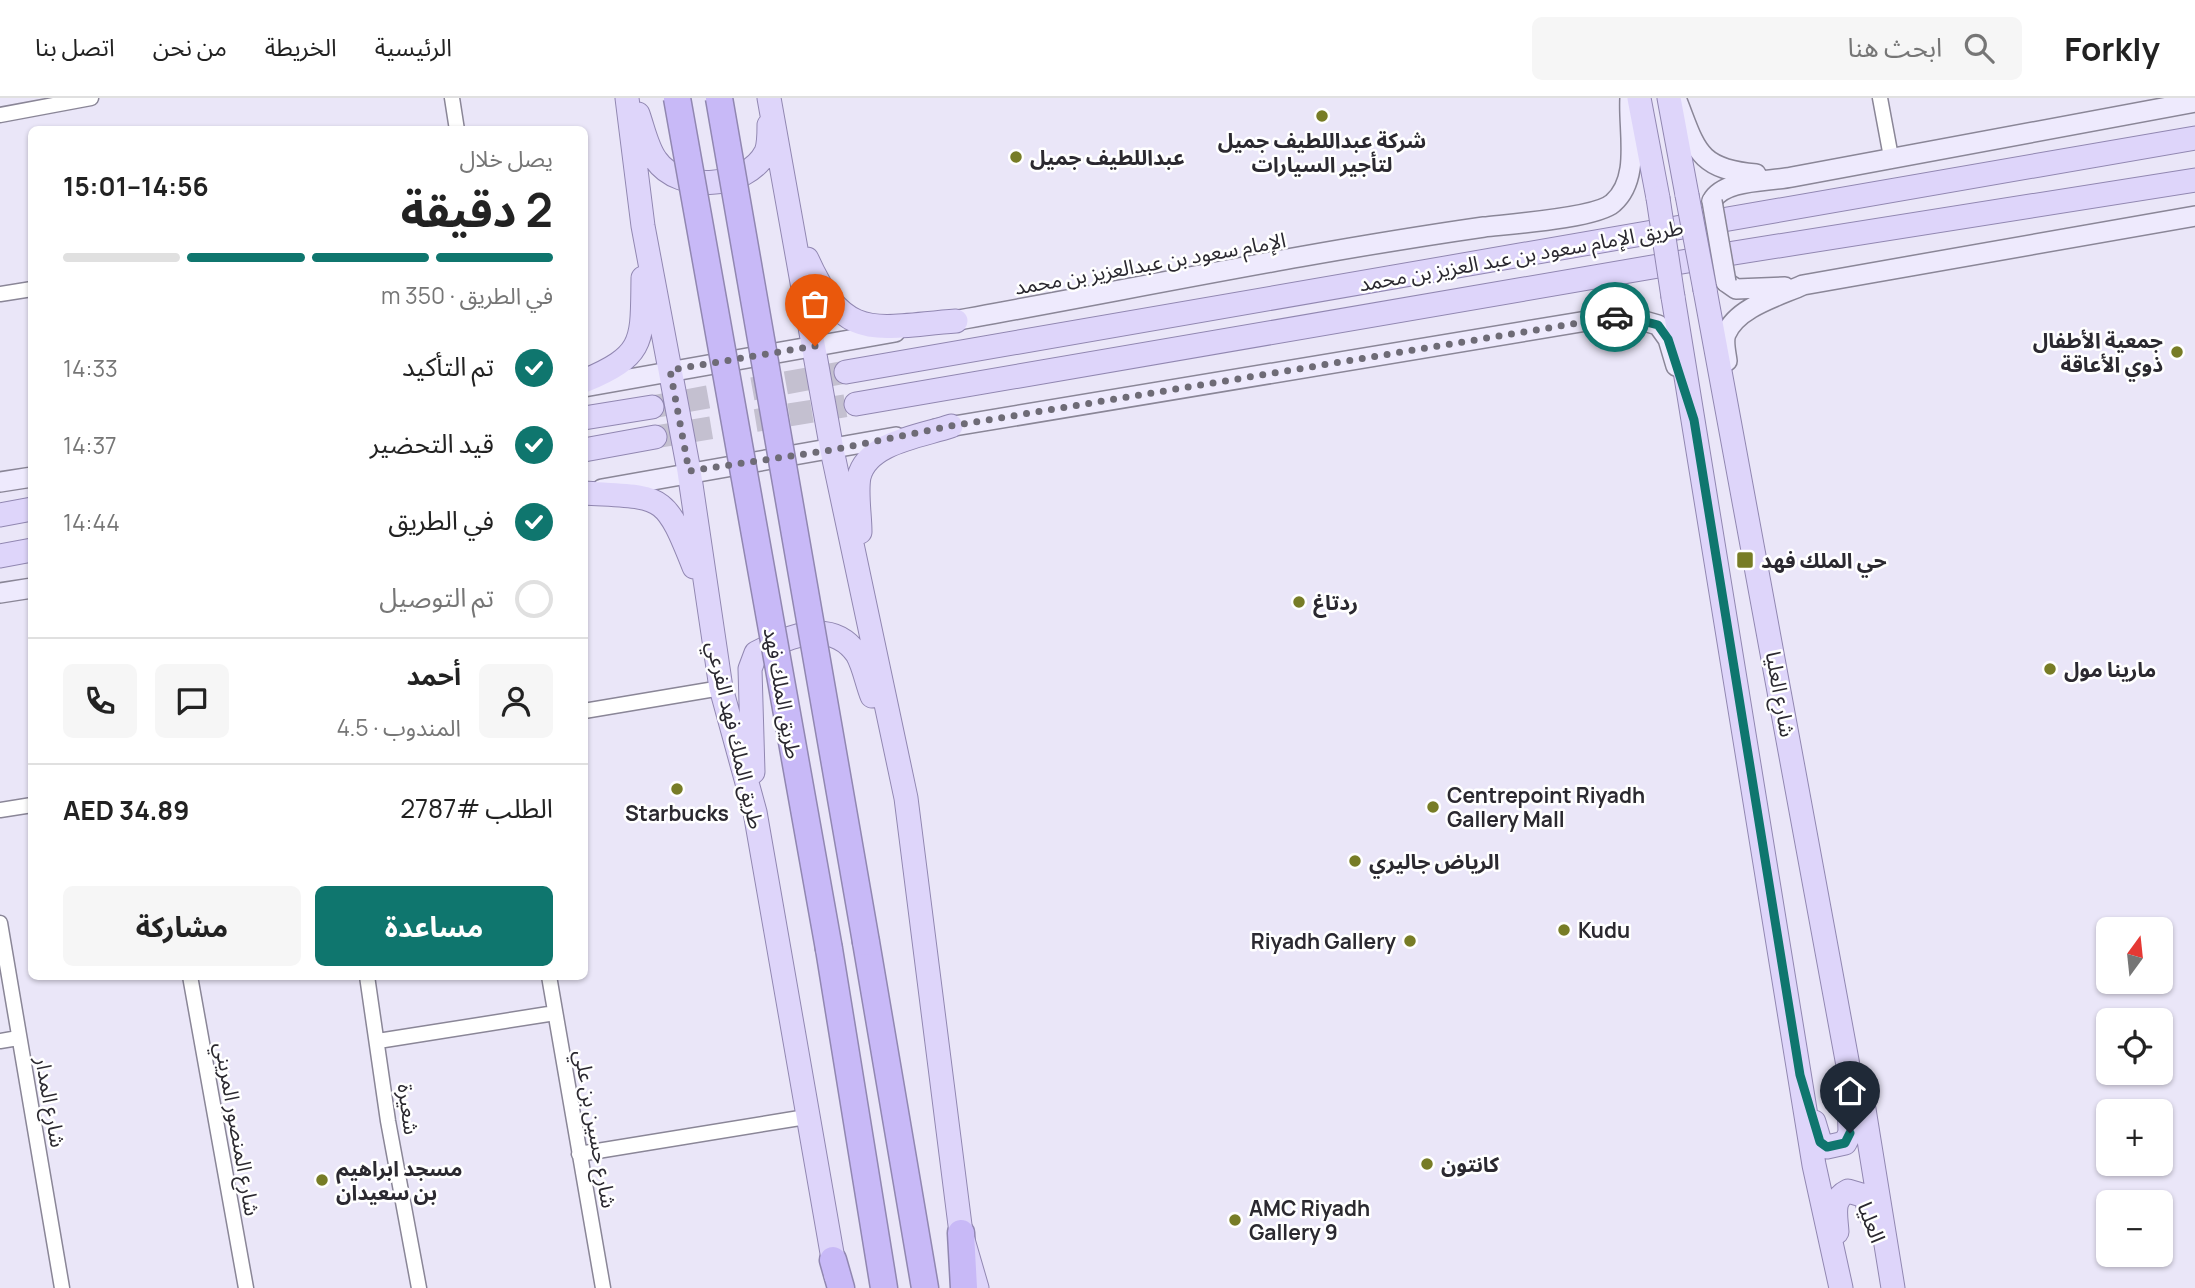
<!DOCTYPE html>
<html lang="ar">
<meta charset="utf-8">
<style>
:root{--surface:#fff;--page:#f6f6f6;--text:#222;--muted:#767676;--line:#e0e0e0;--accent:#0f766e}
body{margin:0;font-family:Manrope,"Noto Sans Arabic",sans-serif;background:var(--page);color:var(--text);direction:rtl;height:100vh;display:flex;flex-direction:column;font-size:26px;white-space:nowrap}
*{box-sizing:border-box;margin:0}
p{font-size:23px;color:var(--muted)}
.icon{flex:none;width:38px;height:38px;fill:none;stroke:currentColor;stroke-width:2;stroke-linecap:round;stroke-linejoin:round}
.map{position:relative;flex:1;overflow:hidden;direction:ltr}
.side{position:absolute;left:28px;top:28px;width:560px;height:854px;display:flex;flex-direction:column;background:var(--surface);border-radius:10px;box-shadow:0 2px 5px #0004;direction:rtl}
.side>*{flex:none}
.needle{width:46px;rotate:15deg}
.fabs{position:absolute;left:2096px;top:819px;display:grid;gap:14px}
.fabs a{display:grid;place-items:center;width:77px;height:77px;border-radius:10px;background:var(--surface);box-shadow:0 2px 5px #0004;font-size:35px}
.pin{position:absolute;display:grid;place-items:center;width:60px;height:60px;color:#fff;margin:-72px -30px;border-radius:50% 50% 50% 0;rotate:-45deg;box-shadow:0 0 7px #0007}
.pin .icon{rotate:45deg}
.courier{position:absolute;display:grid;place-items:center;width:70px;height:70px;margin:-35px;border:5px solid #0f766e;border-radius:50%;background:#fff;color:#222;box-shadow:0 2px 9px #0007}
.head em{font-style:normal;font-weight:700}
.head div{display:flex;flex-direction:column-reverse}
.head{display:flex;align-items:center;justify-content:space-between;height:119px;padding:0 35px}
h1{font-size:46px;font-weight:700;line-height:52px}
.bar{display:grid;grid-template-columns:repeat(4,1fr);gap:10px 7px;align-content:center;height:84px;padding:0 35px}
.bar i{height:9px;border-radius:5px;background:var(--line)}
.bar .current{background:var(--accent)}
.bar p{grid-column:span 4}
.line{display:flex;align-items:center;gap:18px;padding:0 35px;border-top:2px solid var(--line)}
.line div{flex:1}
.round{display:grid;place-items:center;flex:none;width:74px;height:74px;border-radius:10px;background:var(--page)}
ol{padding:0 35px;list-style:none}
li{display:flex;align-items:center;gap:21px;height:77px}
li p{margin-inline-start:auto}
li .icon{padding:7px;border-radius:50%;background:var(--accent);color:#fff;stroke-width:4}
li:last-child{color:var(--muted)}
li i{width:38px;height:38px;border:4px solid var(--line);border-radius:50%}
.action{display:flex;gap:14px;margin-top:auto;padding:14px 35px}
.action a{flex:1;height:80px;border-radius:10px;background:var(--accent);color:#fff;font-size:28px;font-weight:700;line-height:80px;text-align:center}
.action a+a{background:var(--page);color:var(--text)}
header{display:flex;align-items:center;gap:42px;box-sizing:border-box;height:98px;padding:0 35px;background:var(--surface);border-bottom:2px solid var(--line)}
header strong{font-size:33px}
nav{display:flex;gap:38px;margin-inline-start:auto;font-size:24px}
.search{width:490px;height:63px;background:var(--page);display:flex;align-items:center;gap:18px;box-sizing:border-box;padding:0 24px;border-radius:10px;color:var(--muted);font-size:26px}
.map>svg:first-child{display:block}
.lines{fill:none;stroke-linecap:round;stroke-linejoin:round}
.primary-tunnel{stroke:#c4c0d0;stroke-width:23;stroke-dasharray:23 11;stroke-linecap:butt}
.street-casing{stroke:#8a8697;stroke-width:17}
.secondary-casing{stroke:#8a8697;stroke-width:22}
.primary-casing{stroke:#9187b1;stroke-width:25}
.highway-casing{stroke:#9187b1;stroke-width:29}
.street{stroke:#fff;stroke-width:14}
.secondary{stroke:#eeeafd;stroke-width:19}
.primary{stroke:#ded5fa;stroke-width:23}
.highway{stroke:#c8b9f7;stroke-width:26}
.secondary-bridge-casing{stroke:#8a8697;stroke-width:22;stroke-linecap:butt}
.primary-bridge-casing{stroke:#9187b1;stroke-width:25;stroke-linecap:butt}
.highway-bridge-casing{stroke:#9187b1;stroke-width:29;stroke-linecap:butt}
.secondary-bridge{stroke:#eeeafd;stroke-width:19}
.primary-bridge{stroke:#ded5fa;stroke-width:23}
.highway-bridge{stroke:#c8b9f7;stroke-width:26}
.done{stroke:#6e6b76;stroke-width:7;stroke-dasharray:0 12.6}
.route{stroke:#0f766e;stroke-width:9}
.poi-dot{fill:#777c26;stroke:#fff;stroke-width:2.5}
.labels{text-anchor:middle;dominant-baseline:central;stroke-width:5;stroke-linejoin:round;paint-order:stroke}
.poi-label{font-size:21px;font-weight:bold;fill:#2b2930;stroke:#fff;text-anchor:start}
.street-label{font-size:21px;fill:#2b2930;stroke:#fff}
</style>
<header>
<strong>Forkly</strong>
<div class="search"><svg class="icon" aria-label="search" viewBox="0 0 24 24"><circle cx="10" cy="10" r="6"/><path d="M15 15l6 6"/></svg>ابحث هنا</div>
<nav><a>الرئيسية</a><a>الخريطة</a><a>من نحن</a><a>اتصل بنا</a></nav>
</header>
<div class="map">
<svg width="2195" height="1190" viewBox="0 0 2195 1190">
<rect width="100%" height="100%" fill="#eae6f8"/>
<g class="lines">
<path class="primary-tunnel" d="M652,309L846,274
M655,339L856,306"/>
<defs>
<path id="street" d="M452,0L457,32
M1880,0L1891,59
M0,17L91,0
M0,196L32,191
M584,613L721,590
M0,712L32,707
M0,825L62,1190
M190,878L246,1190
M367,878L388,1023L419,1190
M549,878L603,1190
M0,943L18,940
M378,943L555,915
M579,1056L806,1019"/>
<path id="secondary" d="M1676,0C1696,50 1696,71 1756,76
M1712,103C1724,81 1768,84 1792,79L2195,4
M1726,184L1736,191L1785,189
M942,225C1122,193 1303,155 1484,129C1510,126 1597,120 1613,105C1641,80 1628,34 1630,0
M1727,263C1726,255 1723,243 1726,236C1737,209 1779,198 1803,187L2195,118
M584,289L895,234
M936,331L1623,217L1658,227L1668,241L1676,268
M0,384L32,379
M602,391L896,339
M0,495L32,490"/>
<path id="primary" d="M627,0L643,128L689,373L721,590L755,714L836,1178
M769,0L832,352L906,700L961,1135L977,1190
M1639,0L1658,100
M1669,0L1687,97
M638,16C643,30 647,50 656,62C679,95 747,91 766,54C769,47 769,35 769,27
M807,161C845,246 875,229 956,223
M1705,192L1849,973L1863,1005L1893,1190
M1673,199L1814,1067L1841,1190
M846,274L2195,40
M584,283C646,257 642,243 643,180
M856,306L1734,155L2195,82
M584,320L652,309
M584,352L655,339
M584,395C663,400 664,393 694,469
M0,417L32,411
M860,434C860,417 856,395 859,379C867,344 922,338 951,328
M0,458L32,452
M753,674L750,571L756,555C787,539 831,519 857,556C864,568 867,586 872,598
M1814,1024L1820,1044L1827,1049L1845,1045L1850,1035L1849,996
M1837,1134C1836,1117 1831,1101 1848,1093L1865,1098L1872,1120"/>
<path id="highway" d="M866,844L925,1190
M829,851L884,1190
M961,1135L964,1190
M833,1162L841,1190"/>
</defs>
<use href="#street" class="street-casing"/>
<use href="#secondary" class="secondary-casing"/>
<use href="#primary" class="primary-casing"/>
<use href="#highway" class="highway-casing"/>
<use href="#street" class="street"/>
<use href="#secondary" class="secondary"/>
<use href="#primary" class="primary"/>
<use href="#highway" class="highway"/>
<defs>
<path id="secondary-bridge" d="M1712,103L1726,184"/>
<path id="primary-bridge" d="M1687,97L1705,192
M1658,100L1673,199"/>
<path id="highway-bridge" d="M677,0L829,851
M719,0L866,844"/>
</defs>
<use href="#secondary-bridge" class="secondary-bridge-casing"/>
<use href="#primary-bridge" class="primary-bridge-casing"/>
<use href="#highway-bridge" class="highway-bridge-casing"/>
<use href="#secondary-bridge" class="secondary-bridge"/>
<use href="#primary-bridge" class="primary-bridge"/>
<use href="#highway-bridge" class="highway-bridge"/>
</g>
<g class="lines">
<path class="done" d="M815,248L670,272L689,373L832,352L951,328L1615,219"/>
<path class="route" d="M1615,219L1623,218L1658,227L1668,241L1694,322L1800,977L1820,1044L1827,1049L1845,1045L1850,1035"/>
</g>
<g class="poi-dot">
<circle cx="1322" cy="18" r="7"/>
<circle cx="1016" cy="59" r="7"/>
<circle cx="2177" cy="254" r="7"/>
<rect x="1736" y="453" width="18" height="18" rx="3.5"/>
<circle cx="1299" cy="504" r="7"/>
<circle cx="2050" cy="571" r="7"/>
<circle cx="677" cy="691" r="7"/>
<circle cx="1433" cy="709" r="7"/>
<circle cx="1355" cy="763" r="7"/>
<circle cx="1564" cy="832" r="7"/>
<circle cx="1410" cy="843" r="7"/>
<circle cx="1427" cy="1066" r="7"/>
<circle cx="322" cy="1082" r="7"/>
<circle cx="1235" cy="1122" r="7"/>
</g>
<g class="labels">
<g class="poi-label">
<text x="1322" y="42" text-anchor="middle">شركة عبداللطيف جميل<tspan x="1322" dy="24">لتأجير السيارات</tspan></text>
<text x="1030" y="59">عبداللطيف جميل</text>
<text x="2163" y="242" text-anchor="end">جمعية الأطفال<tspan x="2163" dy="24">ذوي الأعاقة</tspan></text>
<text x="1761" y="462">حي الملك فهد</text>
<text x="1313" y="504">ردتاغ</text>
<text x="2064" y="571">مارينا مول</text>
<text x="1447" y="697">Centrepoint Riyadh<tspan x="1447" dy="24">Gallery Mall</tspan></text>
<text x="677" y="715" text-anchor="middle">Starbucks</text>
<text x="1369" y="763">الرياض جاليري</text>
<text x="1578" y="832">Kudu</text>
<text x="1396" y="843" text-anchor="end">Riyadh Gallery</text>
<text x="1441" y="1066">كانتون</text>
<text x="336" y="1070">مسجد ابراهيم<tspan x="336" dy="24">بن سعيدان</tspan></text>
<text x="1249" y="1110">AMC Riyadh<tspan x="1249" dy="24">Gallery 9</tspan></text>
</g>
<g class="street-label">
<text transform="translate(1521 157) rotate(-10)">طريق الإمام سعود بن عبد العزيز بن محمد</text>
<text transform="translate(1150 165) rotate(-10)">الإمام سعود بن عبدالعزيز بن محمد</text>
<text transform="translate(783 595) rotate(80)">طريق الملك فهد</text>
<text transform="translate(1781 596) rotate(80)">شارع العليا</text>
<text transform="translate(736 637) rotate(77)">طريق الملك فهد الفرعي</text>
<text transform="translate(51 1004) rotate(80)">شارع المدار</text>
<text transform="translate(409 1011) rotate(82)">شعيرة</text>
<text transform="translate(238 1031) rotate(80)">شارع المنصور المريني</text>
<text transform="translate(596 1031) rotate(80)">شارع حسين بن علي</text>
<text transform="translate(1872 1124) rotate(69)">العليا</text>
</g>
</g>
</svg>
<div class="fabs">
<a><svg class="needle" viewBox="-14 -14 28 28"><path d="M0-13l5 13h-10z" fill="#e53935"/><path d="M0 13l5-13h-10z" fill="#767676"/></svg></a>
<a><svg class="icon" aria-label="locate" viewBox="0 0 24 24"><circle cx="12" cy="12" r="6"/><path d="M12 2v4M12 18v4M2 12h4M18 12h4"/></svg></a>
<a>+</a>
<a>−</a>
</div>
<div class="pin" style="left:815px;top:248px;background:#ea580c"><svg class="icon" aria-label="bag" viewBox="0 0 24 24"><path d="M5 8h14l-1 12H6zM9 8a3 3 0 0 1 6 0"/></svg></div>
<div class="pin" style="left:1850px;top:1035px;background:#1f2937"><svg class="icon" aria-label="home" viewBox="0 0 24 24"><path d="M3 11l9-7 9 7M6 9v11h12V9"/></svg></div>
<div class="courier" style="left:1615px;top:219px"><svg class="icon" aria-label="car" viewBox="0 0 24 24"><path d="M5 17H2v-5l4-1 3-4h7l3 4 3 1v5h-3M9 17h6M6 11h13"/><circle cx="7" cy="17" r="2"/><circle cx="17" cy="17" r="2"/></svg></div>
<section class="side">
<div class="head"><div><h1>2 دقيقة</h1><p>يصل خلال</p></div><em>14:56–15:01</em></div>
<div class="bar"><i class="current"></i><i class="current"></i><i class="current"></i><i></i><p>في الطريق · 350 m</p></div>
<ol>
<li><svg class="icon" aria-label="check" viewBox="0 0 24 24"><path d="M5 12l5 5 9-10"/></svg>تم التأكيد<p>14:33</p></li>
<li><svg class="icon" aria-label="check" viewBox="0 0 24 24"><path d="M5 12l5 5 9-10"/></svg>قيد التحضير<p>14:37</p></li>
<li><svg class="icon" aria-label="check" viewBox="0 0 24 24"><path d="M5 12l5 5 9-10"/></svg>في الطريق<p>14:44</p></li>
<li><i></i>تم التوصيل</li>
</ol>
<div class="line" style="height:126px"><a class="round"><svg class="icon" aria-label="person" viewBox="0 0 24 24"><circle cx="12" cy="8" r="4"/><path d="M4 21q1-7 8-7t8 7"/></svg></a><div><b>أحمد</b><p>المندوب · 4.5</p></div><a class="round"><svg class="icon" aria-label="chat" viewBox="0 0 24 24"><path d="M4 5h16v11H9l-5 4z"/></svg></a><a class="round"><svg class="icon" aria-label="phone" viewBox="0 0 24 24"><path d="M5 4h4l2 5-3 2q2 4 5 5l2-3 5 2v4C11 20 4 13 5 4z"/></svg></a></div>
<div class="line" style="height:91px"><div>الطلب #2787</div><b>AED 34.89</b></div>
<div class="action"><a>مساعدة</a><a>مشاركة</a></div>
</section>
</div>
